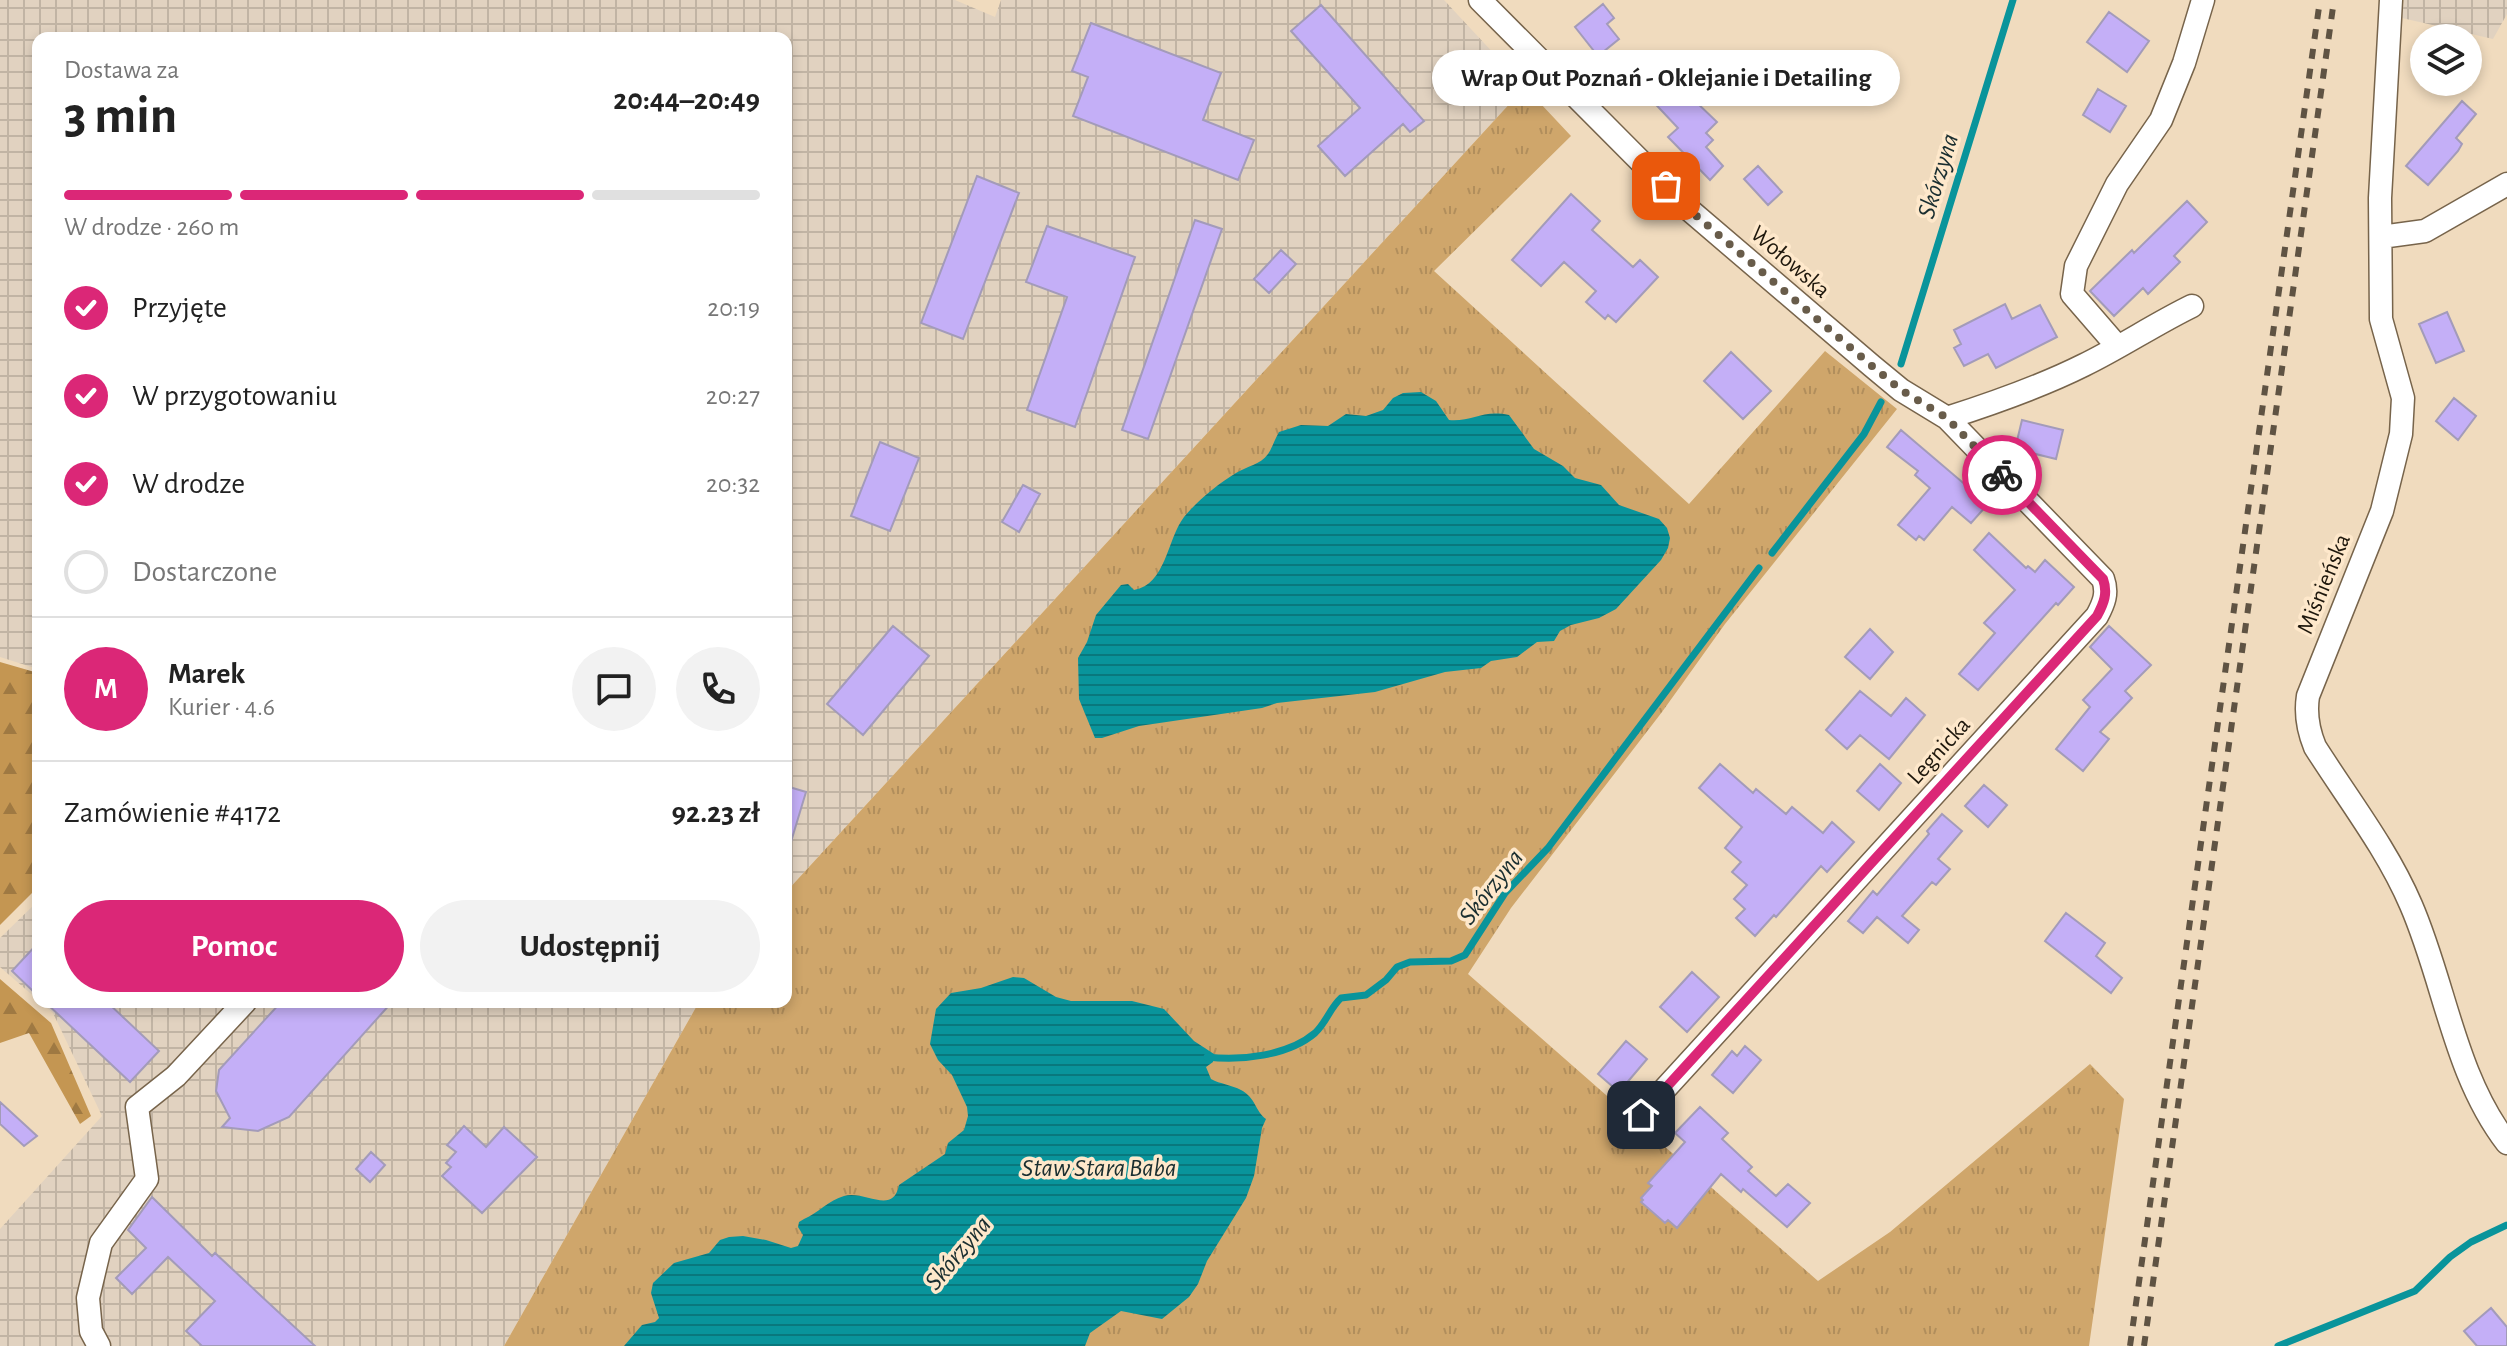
<!DOCTYPE html>
<html lang="pl">
<meta charset="utf-8">
<style>
:root{--surface:#fff;--page:#f2f2f2;--text:#222;--muted:#767676;--line:#e0e0e0;--accent:#db2777}
body{margin:0;font-family:"Alegreya Sans",sans-serif;background:var(--page);color:var(--text);height:100vh;display:flex;flex-direction:column;font-size:30px;white-space:nowrap}
*{box-sizing:border-box;margin:0}
p{font-size:26px;color:var(--muted)}
.icon{flex:none;width:44px;height:44px;fill:none;stroke:currentColor;stroke-width:2;stroke-linecap:round;stroke-linejoin:round}
.map{position:relative;flex:1;overflow:hidden}
.drawer{position:absolute;left:32px;top:32px;width:760px;height:976px;display:flex;flex-direction:column;background:var(--surface);border-radius:16px;box-shadow:0 4px 12px #0003}
.drawer>*{flex:none}
.controls{position:absolute;left:2410px;top:24px;display:grid;gap:16px}
.controls a{display:grid;place-items:center;width:72px;height:72px;border-radius:50%;background:var(--surface);box-shadow:0 4px 12px #0003;font-size:40px}
.pin{position:absolute;display:grid;place-items:center;width:68px;height:68px;color:#fff;margin:-34px;border-radius:16px;box-shadow:0 4px 12px #0006}
.courier{position:absolute;display:grid;place-items:center;width:80px;height:80px;margin:-40px;border:6px solid #db2777;border-radius:50%;background:#fff;color:#222;box-shadow:0 2px 10px #0007}
.bubble{position:absolute;height:56px;border-radius:28px;background:var(--surface);box-shadow:0 4px 12px #0003;font-size:26px;font-weight:700;line-height:56px;text-align:center}
.overview em{font-style:normal;font-weight:700}
.overview div{display:flex;flex-direction:column-reverse}
.overview{display:flex;align-items:center;justify-content:space-between;height:136px;padding:0 32px}
h1{font-size:52px;font-weight:700;line-height:60px}
.bar{display:grid;grid-template-columns:repeat(4,1fr);gap:12px 8px;align-content:center;height:96px;padding:0 32px}
.bar i{height:10px;border-radius:6px;background:var(--line)}
.bar .selected{background:var(--accent)}
.bar p{grid-column:span 4}
.line{display:flex;align-items:center;gap:20px;padding:0 32px;border-top:2px solid var(--line)}
.line div{flex:1}
.round{display:grid;place-items:center;flex:none;width:84px;height:84px;border-radius:42px;background:var(--page)}
ol{padding:0 32px;list-style:none}
li{display:flex;align-items:center;gap:24px;height:88px}
li p{margin-inline-start:auto}
li .icon{padding:8px;border-radius:50%;background:var(--accent);color:#fff;stroke-width:4}
li:last-child{color:var(--muted)}
li i{width:44px;height:44px;border:4px solid var(--line);border-radius:50%}
.button{display:flex;gap:16px;margin-top:auto;padding:16px 32px}
.button a{flex:1;height:92px;border-radius:48px;background:var(--accent);color:#fff;font-size:32px;font-weight:700;line-height:92px;text-align:center}
.button a+a{background:var(--page);color:var(--text)}
.map>svg:first-child{display:block}
.industrial{fill:url(#industrial-grid)}
.grass{fill:url(#grass-tufts)}
.forest{fill:url(#forest-firs)}
.water{fill:url(#water-rules)}
.lines{fill:none;stroke-linecap:round;stroke-linejoin:round}
.stream{stroke:#09949b;stroke-width:7}
.building{fill:#c4aff7;stroke:#a39bb9;stroke-width:2}
.minor-casing{stroke:#77644b;stroke-width:25}
.minor{stroke:#fff;stroke-width:22}
.rail{stroke:#5f5343;stroke-width:6;stroke-dasharray:10 10;stroke-linecap:butt}
.done{stroke:#685c4a;stroke-width:8;stroke-dasharray:0 14.4}
.route{stroke:#db2777;stroke-width:10}
.labels{text-anchor:middle;dominant-baseline:central;stroke-width:7;stroke-linejoin:round;paint-order:stroke}
.street-label{font-size:24px;fill:#1e170c;stroke:#fee8cb}
.water-label{font-size:26px;font-style:italic;fill:#1a2e30;stroke:#fee8cb}
</style>
<div class="map">
<svg width="2507" height="1346" viewBox="0 0 2507 1346">
<defs>
<pattern id="industrial-grid" width="8" height="8" patternUnits="userSpaceOnUse" patternTransform="scale(2)"><rect width="8" height="8" fill="#e1d2c0"/><path d="M0 4h8M4 0v8" fill="none" stroke="#c1b4a4"/></pattern>
<pattern id="grass-tufts" width="24" height="20" patternUnits="userSpaceOnUse" patternTransform="scale(2)"><rect width="24" height="20" fill="#cfa66b"/><path d="M3 7l-1-3M5 7V3M7 7l1-3M15 17l-1-3M17 17v-4M19 17l1-3" fill="none" stroke="#b18e5c"/></pattern>
<pattern id="forest-firs" width="22" height="20" patternUnits="userSpaceOnUse" patternTransform="scale(2)"><rect width="22" height="20" fill="#c49652"/><path d="M5 1l3.5 6h-7zM16 11l3.5 6h-7z" fill="#9f7942"/></pattern>
<pattern id="water-rules" width="6" height="5" patternUnits="userSpaceOnUse" patternTransform="scale(2)"><rect width="6" height="5" fill="#09949b"/><path d="M0 2.5h6" fill="none" stroke="#09787d"/></pattern>
</defs>
<rect width="100%" height="100%" fill="#f0dbbe"/>
<path class="industrial" d="M0,0H955L995,17L1001,0H1444L1525,87L786,892V38H38V669L0,657Z
M2404,0H2507V14L2493,39L2402,18Z
M38,901V1000L0,967V938Z
M40,1002H699L504,1346H0V1229L102,1116L53,1013Z"/>
<path class="grass" d="M1525,87L1571,136L1434,271L1689,504L1825,351L1897,409L1725,624L1662,712L1511,908L1468,974L1818,1281L1890,1232L2090,1064L2124,1099L2089,1346H504L699,1002H786V892Z"/>
<path class="forest" d="M0,662L38,673V887L0,925Z
M0,979L51,1023L91,1116L80,1124L29,1033L0,1043Z"/>
<path class="water" d="M1421,392L1436,401L1449,420C1472,422 1483,409 1509,415L1534,449L1563,466L1575,478L1601,485L1619,505L1659,519L1667,528L1670,538L1668,548L1661,560L1616,609L1599,618L1571,625L1560,631L1554,641L1537,642L1517,657L1491,661L1481,668L1445,672L1375,692L1277,703L1262,708L1139,726L1102,738H1095L1079,699L1078,658L1087,642L1096,615L1121,585L1128,584L1134,590C1166,585 1167,539 1184,517C1198,500 1218,484 1236,473C1247,466 1260,465 1268,454C1272,448 1275,439 1279,432L1301,425L1328,426L1346,414L1366,416L1383,410L1393,398L1403,393Z
M1013,977L1024,978L1056,997L1071,1001H1132L1164,1009L1194,1041L1214,1054L1213,1062L1206,1067L1211,1079C1220,1084 1232,1085 1241,1090C1256,1098 1255,1111 1266,1119L1262,1128L1254,1176L1246,1198L1207,1261L1198,1284L1189,1297L1162,1319L1121,1311L1090,1333L1085,1346H624L642,1325L655,1322L659,1318L651,1293L653,1283L674,1263L709,1253L720,1240L729,1237L743,1236L766,1240L791,1248L798,1246L803,1235L798,1227L799,1222L804,1219C818,1213 829,1200 844,1196C865,1190 893,1216 899,1185L945,1154L948,1143L964,1130L968,1116L967,1107L952,1075L938,1060L930,1044L936,1009L951,993L981,988Z"/>
<g class="lines">
<path class="stream" d="M1901,364L2013,0
M1772,553L1864,434L1881,402
M1207,1057C1240,1061 1288,1056 1315,1033C1326,1023 1330,1008 1341,998L1366,995L1386,980L1397,967L1410,962L1451,961L1465,955L1505,893L1548,848L1759,568
M2278,1346L2415,1291L2450,1257L2471,1242L2507,1225"/>
</g>
<path class="building" d="M1603,4L1614,18L1607,24L1619,39L1598,56L1575,27Z
M1321,5L1424,121L1410,132L1403,124L1345,176L1318,146L1360,108L1291,31Z
M2109,12L2149,41L2127,72L2087,42Z
M1091,23L1221,73L1203,120L1254,140L1238,180L1073,116L1088,77L1072,71Z
M1670,77L1717,122L1706,133L1713,140L1706,147L1723,166L1710,180L1668,137L1678,128L1644,92L1655,81L1660,86Z
M2098,89L2126,106L2110,132L2083,115Z
M2462,101L2476,114L2456,138L2462,144L2458,151L2428,185L2406,166Z
M1758,166L1782,192L1768,205L1744,179Z
M977,176L1019,193L963,339L921,323Z
M1571,194L1600,221L1592,230L1633,267L1640,260L1658,277L1616,322L1608,315L1605,319L1586,302L1596,291L1564,262L1541,286L1512,260Z
M2187,201L2207,222L2174,256L2180,262L2148,294L2143,288L2114,316L2090,291L2132,250L2134,253Z
M1195,220L1222,229L1148,439L1122,430Z
M1047,226L1135,257L1075,427L1027,410L1067,297L1026,282Z
M1281,250L1296,264L1269,293L1254,279Z
M2005,304L2012,319L2040,305L2057,337L1996,368L1988,354L1964,366L1954,348L1961,344L1954,330Z
M2447,312L2464,351L2436,363L2419,324Z
M1731,352L1771,391L1743,419L1704,381Z
M2454,398L2476,416L2458,440L2436,421Z
M2022,420L2063,430L2056,459L2015,449Z
M1901,430L1988,504L1971,523L1952,507L1924,540L1919,536L1916,540L1898,525L1930,488L1915,475L1918,471L1887,447Z
M880,442L919,458L890,531L851,516Z
M1023,485L1040,494L1019,532L1002,522Z
M1989,533L2026,568L2028,566L2035,572L2045,560L2074,587L2058,605L2056,603L1978,690L1959,674L1995,633L1984,623L2015,590L1974,550Z
M893,626L929,656L863,735L827,704Z
M2109,626L2151,665L2125,691L2132,698L2100,732L2109,739L2083,771L2056,749L2090,707L2083,700L2112,669L2090,647Z
M1870,629L1893,652L1870,679L1845,657Z
M1860,691L1891,716L1906,698L1925,715L1889,759L1860,735L1847,749L1826,730Z
M1720,764L1753,793L1756,789L1786,814L1792,807L1823,833L1832,822L1854,842L1827,872L1821,866L1776,917L1774,915L1755,936L1736,918L1745,909L1734,899L1747,885L1732,872L1741,862L1725,848L1742,827L1699,788Z
M1880,764L1901,783L1879,810L1857,791Z
M1984,785L2007,805L1988,827L1965,806Z
M786,786L806,792L790,845L786,844Z
M1942,814L1962,831L1938,859L1950,869L1936,885L1932,882L1902,916L1919,930L1908,943L1877,917L1863,933L1848,921L1873,891L1877,895L1929,834L1927,831Z
M2066,913L2105,943L2096,956L2122,978L2111,993L2045,941Z
M38,943V996L12,971Z
M1692,972L1719,997L1687,1032L1660,1007Z
M45,1002H107L159,1051L130,1082Z
M281,1002H392L289,1117L258,1131L222,1127L230,1118L216,1091L219,1070Z
M1626,1041L1647,1059L1619,1092L1598,1074Z
M1745,1046L1761,1060L1733,1093L1712,1075L1732,1051L1737,1056Z
M0,1102L37,1136L24,1146L0,1124Z
M1700,1107L1728,1133L1722,1139L1752,1167L1748,1171L1776,1196L1788,1184L1810,1203L1787,1227L1743,1189L1741,1192L1721,1174L1677,1228L1668,1220L1665,1223L1641,1202L1643,1200L1641,1198L1652,1186L1648,1183L1685,1142L1675,1133Z
M464,1126L486,1147L504,1127L537,1157L482,1213L442,1176L451,1167L446,1163L456,1152L447,1145Z
M371,1152L385,1165L370,1182L356,1169Z
M152,1197L212,1256L215,1253L315,1346H202L186,1331L215,1301L168,1257L132,1294L116,1278L146,1248L128,1230Z
M2491,1308L2507,1327V1346H2477L2464,1331Z"/>
<g class="lines">
<defs>
<path id="minor" d="M1480,0L1686,207L1872,366L1901,390L1947,418L2103,579C2108,593 2104,603 2097,616L1641,1115
M2391,0L2380,198L2381,319L2403,398L2401,434L2382,511L2308,696C2305,715 2308,730 2315,747C2348,799 2387,849 2411,905C2445,983 2454,1074 2507,1143
M2381,237L2425,231L2507,184
M2117,346L2072,294L2076,266L2117,184L2161,120L2184,63L2203,0
M1947,418C1994,403 2040,387 2084,365C2121,347 2155,324 2192,306
M99,1346L91,1331L88,1298L101,1243L147,1179L137,1107L176,1076L245,1002"/>
</defs>
<use href="#minor" class="minor-casing"/>
<use href="#minor" class="minor"/>
<path class="rail" d="M2130,1346L2320,0
M2144,1346L2334,0"/>
</g>
<g class="lines">
<path class="done" d="M1666,186L1686,207L1872,366L1901,390L1947,418L2002,475"/>
<path class="route" d="M1641,1115L2097,616C2104,603 2108,593 2103,579L2002,475"/>
</g>
<g class="labels">
<g class="street-label">
<text transform="translate(1790 262) rotate(41)">Wołowska</text>
<text transform="translate(2324 584) rotate(-68)">Miśnieńska</text>
<text transform="translate(1939 751) rotate(-48)">Legnicka</text>
</g>
<g class="water-label">
<text transform="translate(1938 176) rotate(-73)">Skórzyna</text>
<text transform="translate(1491 887) rotate(-52)">Skórzyna</text>
<text x="1099" y="1168">Staw Stara Baba</text>
<text transform="translate(958 1253) rotate(-50)">Skórzyna</text>
</g>
</g>
</svg>
<div class="controls">
<a><svg class="icon" aria-label="layers" viewBox="0 0 24 24"><path d="M12 4l9 5-9 5-9-5zM3 14l9 5 9-5"/></svg></a>
</div>
<div class="pin" style="left:1666px;top:186px;background:#ea580c"><svg class="icon" aria-label="bag" viewBox="0 0 24 24"><path d="M5 8h14l-1 12H6zM9 8a3 3 0 0 1 6 0"/></svg></div>
<div class="pin" style="left:1641px;top:1115px;background:#1f2937"><svg class="icon" aria-label="home" viewBox="0 0 24 24"><path d="M3 11l9-7 9 7M6 9v11h12V9"/></svg></div>
<div class="courier" style="left:2002px;top:475px"><svg class="icon" aria-label="bike" viewBox="0 0 24 24"><circle cx="6" cy="16" r="4"/><circle cx="18" cy="16" r="4"/><path d="M6 16l4-8h5l3 8M10 8l3 8H6M13 5h3"/></svg></div>
<div class="bubble" style="left:1432px;top:50px;width:468px">Wrap Out Poznań - Oklejanie i Detailing</div>
<section class="drawer">
<div class="overview"><div><h1>3 min</h1><p>Dostawa za</p></div><em>20:44–20:49</em></div>
<div class="bar"><i class="selected"></i><i class="selected"></i><i class="selected"></i><i></i><p>W drodze · 260 m</p></div>
<ol>
<li><svg class="icon" aria-label="check" viewBox="0 0 24 24"><path d="M5 12l5 5 9-10"/></svg>Przyjęte<p>20:19</p></li>
<li><svg class="icon" aria-label="check" viewBox="0 0 24 24"><path d="M5 12l5 5 9-10"/></svg>W przygotowaniu<p>20:27</p></li>
<li><svg class="icon" aria-label="check" viewBox="0 0 24 24"><path d="M5 12l5 5 9-10"/></svg>W drodze<p>20:32</p></li>
<li><i></i>Dostarczone</li>
</ol>
<div class="line" style="height:144px"><b class="round" style="background:var(--accent);color:#fff">M</b><div><b>Marek</b><p>Kurier · 4.6</p></div><a class="round"><svg class="icon" aria-label="chat" viewBox="0 0 24 24"><path d="M4 5h16v11H9l-5 4z"/></svg></a><a class="round"><svg class="icon" aria-label="phone" viewBox="0 0 24 24"><path d="M5 4h4l2 5-3 2q2 4 5 5l2-3 5 2v4C11 20 4 13 5 4z"/></svg></a></div>
<div class="line" style="height:104px"><div>Zamówienie #4172</div><b>92.23 zł</b></div>
<div class="button"><a>Pomoc</a><a>Udostępnij</a></div>
</section>
</div>
